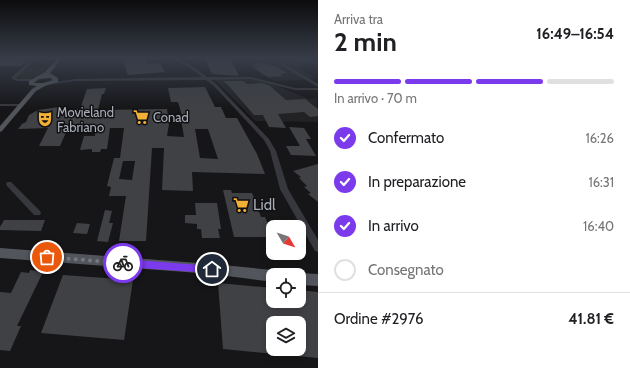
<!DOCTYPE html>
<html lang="it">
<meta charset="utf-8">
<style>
:root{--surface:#fff;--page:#f2f2f2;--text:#202124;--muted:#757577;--line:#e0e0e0;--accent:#7c3aed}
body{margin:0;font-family:Cabin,sans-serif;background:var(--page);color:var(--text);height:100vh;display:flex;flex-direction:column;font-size:15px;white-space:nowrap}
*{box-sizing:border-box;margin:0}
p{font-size:13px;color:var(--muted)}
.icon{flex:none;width:22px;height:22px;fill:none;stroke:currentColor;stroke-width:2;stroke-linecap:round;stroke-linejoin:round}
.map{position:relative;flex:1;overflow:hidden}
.details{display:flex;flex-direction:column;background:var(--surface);width:312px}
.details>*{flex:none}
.needle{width:26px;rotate:129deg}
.tools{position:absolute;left:266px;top:220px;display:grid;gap:8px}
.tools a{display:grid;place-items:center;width:40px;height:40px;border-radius:8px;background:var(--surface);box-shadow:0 2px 6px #0003;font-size:20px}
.pin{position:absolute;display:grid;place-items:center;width:34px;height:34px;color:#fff;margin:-17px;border:2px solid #fff;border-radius:50%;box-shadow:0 1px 4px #0007}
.courier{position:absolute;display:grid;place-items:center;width:40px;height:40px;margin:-20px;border:3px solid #7c3aed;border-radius:50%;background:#fff;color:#222;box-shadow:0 1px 5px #0007}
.head em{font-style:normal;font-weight:700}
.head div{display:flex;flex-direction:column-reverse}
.head{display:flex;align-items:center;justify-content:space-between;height:68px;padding:0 16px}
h1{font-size:26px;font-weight:700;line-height:30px}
.bar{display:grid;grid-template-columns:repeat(4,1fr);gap:6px 4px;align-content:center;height:48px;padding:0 16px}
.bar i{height:5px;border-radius:3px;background:var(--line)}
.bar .current{background:var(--accent)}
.bar p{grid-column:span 4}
.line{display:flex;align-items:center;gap:10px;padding:0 16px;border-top:1px solid var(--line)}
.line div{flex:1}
ol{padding:0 16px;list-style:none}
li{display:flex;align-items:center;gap:12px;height:44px}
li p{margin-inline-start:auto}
li .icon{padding:4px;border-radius:50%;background:var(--accent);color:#fff;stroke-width:4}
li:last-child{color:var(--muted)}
li i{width:22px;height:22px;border:2px solid var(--line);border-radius:50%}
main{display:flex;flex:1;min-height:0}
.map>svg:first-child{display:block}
.built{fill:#222225}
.green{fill:#1e261f}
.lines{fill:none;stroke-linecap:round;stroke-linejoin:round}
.river{fill:#2c353c;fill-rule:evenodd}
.building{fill:#404145;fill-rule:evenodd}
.minor{fill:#37383d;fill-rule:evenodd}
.major{fill:#53555c;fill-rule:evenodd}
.route{fill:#7c3aed}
.done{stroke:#757880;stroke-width:4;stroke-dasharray:0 7.2}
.labels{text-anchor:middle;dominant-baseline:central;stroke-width:3;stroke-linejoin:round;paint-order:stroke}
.far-poi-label{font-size:13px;fill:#a8adb8;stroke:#111113;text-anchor:start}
.poi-label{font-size:15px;fill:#a8adb8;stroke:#111113;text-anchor:start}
</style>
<main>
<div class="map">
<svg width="318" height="368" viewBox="0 0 318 368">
<rect width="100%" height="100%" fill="#161618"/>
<path class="built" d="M284,58L308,61L313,64L300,66L302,68L300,69L315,78L303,80L276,81L269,79L251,66L250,63L253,60L285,61Z
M214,79H251L267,82L309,99L317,98L318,122L255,121Z"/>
<path class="green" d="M49,66C42,74 28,84 17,77L28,67Z"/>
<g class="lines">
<path class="river" d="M282,58H295L318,61V65Z"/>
</g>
<path class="building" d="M122,58H145L148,64L160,63L165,72L128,75Z
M0,59H28L21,66H0Z
M205,59H231L239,76L212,74Z
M262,63L277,67L287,73L280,74L283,76L269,77L264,75L252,66H256L253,64Z
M223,81H243L247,84L262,83L269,85L286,100L305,99L318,109V116L310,117L304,112L278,114L286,128L269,127L263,115H254L228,85Z
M205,87L215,107H221L226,118H237L257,154L265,174L192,172L193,191L162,190L164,148H152L146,241H119L126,196H109L111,187L107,186L114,158H120L124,128H110L107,149H101L100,152H92V149L80,150L84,136H95V126L68,128L60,146H39L48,128L18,129L22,124L26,122L29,115L38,110L59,107L63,110L80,109L87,89L106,88L104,94H102L98,110L167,109L169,124L167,136L184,137L181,119H183L178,102H171L168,88ZM195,129H208L218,159L200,158ZM123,161H135L132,180L119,179Z
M289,127L304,128L311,139H306L316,156L291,155L286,146H300Z
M318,164V202L308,194L311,193L304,187L307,186L299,178L301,177L293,171Z
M223,190H231L232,193H252L261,217H265L273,237H234Z
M195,203H217L221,229H218L220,238H202L201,229H197V224L185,223V215H196Z
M105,210L112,211L109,223H113L108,242L97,241Z
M4,220H45L41,231L0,230V227Z
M77,223L90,224L87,234L73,233Z
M30,270L43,272L17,326H21L10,351L0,350V292L11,293L21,272L29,273Z
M63,275L133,280L124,340L41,333Z
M218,283L273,288V301H299V290L318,292V358L223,349ZM273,323H299V349H273Z"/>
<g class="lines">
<path class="minor" d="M33,58H37L16,78L19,79H33L35,80L34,81H18L12,79V77Z
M173,58H177L195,68L207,77H251L295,88H318V90H295L251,79L211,80L216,84L269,139L276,151L288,189L318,240V252L315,251L280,189L270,151L264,140L214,86L206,80L75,81L53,84L51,83L75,79L202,77L193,70Z
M277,58H281L286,65L318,84V87L284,67Z
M0,104H21L23,105L21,106H0Z
M7,182H11L40,211L41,213L40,215H34L7,186L6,184Z"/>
<path class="major" d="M58,58H62L50,73L58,78V82L45,86L36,91L2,131L0,132V126L32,89L37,86L29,85V81L45,72ZM50,78L53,80L43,83H34L39,79Z
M0,248L212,264L273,270L277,272L279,275H273V282L212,274L0,258Z
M299,273L318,274V286L299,285V275H295Z"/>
</g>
<linearGradient id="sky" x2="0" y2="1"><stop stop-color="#0c0c0d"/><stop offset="0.53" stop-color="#363c48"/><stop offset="1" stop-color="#363c48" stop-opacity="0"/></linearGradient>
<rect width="318" height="109" fill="url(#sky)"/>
<path class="route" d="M123,259L212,266L215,267L216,269L215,272L212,273L123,267L119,263Z"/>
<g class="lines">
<path class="done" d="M47,257L123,263"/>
</g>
<defs>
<symbol id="supermarket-bare" viewBox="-9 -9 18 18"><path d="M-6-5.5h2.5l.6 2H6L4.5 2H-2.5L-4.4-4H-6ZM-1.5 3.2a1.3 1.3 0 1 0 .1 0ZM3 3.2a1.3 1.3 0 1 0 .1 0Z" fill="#f2b134" stroke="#111113" stroke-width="2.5" paint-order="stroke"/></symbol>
<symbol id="theatre-bare" viewBox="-9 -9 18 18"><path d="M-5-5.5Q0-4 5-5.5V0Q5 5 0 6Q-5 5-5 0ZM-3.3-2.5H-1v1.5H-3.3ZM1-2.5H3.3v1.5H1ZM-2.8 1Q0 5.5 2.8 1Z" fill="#f2b134" stroke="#111113" stroke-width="2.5" paint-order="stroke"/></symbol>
</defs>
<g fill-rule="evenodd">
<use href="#supermarket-bare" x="130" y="106" width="22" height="22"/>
<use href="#theatre-bare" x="34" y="108" width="22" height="22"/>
<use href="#supermarket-bare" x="230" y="194" width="22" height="22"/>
</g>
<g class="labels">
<g class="far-poi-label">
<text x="57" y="112">Movieland<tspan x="57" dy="15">Fabriano</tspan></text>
<text x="153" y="117">Conad</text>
</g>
<g class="poi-label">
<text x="253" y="205">Lidl</text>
</g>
</g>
</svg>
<div class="tools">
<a><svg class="needle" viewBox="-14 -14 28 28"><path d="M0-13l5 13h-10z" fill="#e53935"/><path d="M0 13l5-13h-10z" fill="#757577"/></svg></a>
<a><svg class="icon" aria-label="locate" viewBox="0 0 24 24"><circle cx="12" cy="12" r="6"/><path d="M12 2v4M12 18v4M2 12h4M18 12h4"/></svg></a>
<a><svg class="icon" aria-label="layers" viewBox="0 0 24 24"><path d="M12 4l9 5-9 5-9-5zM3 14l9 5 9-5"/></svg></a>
</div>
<div class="pin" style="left:47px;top:257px;background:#ea580c"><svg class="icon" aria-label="bag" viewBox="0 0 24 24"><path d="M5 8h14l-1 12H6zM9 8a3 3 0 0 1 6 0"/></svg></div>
<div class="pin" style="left:212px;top:269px;background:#1f2937"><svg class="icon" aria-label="home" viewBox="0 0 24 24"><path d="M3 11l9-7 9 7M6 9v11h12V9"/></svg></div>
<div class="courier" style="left:123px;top:263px"><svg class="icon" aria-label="bike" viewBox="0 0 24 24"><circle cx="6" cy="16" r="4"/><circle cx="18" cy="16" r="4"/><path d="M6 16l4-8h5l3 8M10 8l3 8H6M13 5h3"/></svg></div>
</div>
<section class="details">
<div class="head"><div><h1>2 min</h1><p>Arriva tra</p></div><em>16:49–16:54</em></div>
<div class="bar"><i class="current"></i><i class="current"></i><i class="current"></i><i></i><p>In arrivo · 70 m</p></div>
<ol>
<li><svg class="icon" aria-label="check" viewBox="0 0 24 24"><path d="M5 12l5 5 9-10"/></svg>Confermato<p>16:26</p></li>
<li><svg class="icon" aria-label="check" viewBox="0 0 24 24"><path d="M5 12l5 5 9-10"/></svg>In preparazione<p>16:31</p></li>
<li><svg class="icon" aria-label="check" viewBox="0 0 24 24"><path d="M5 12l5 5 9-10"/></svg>In arrivo<p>16:40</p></li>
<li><i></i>Consegnato</li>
</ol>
<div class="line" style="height:52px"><div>Ordine #2976</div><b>41.81 €</b></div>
</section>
</main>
